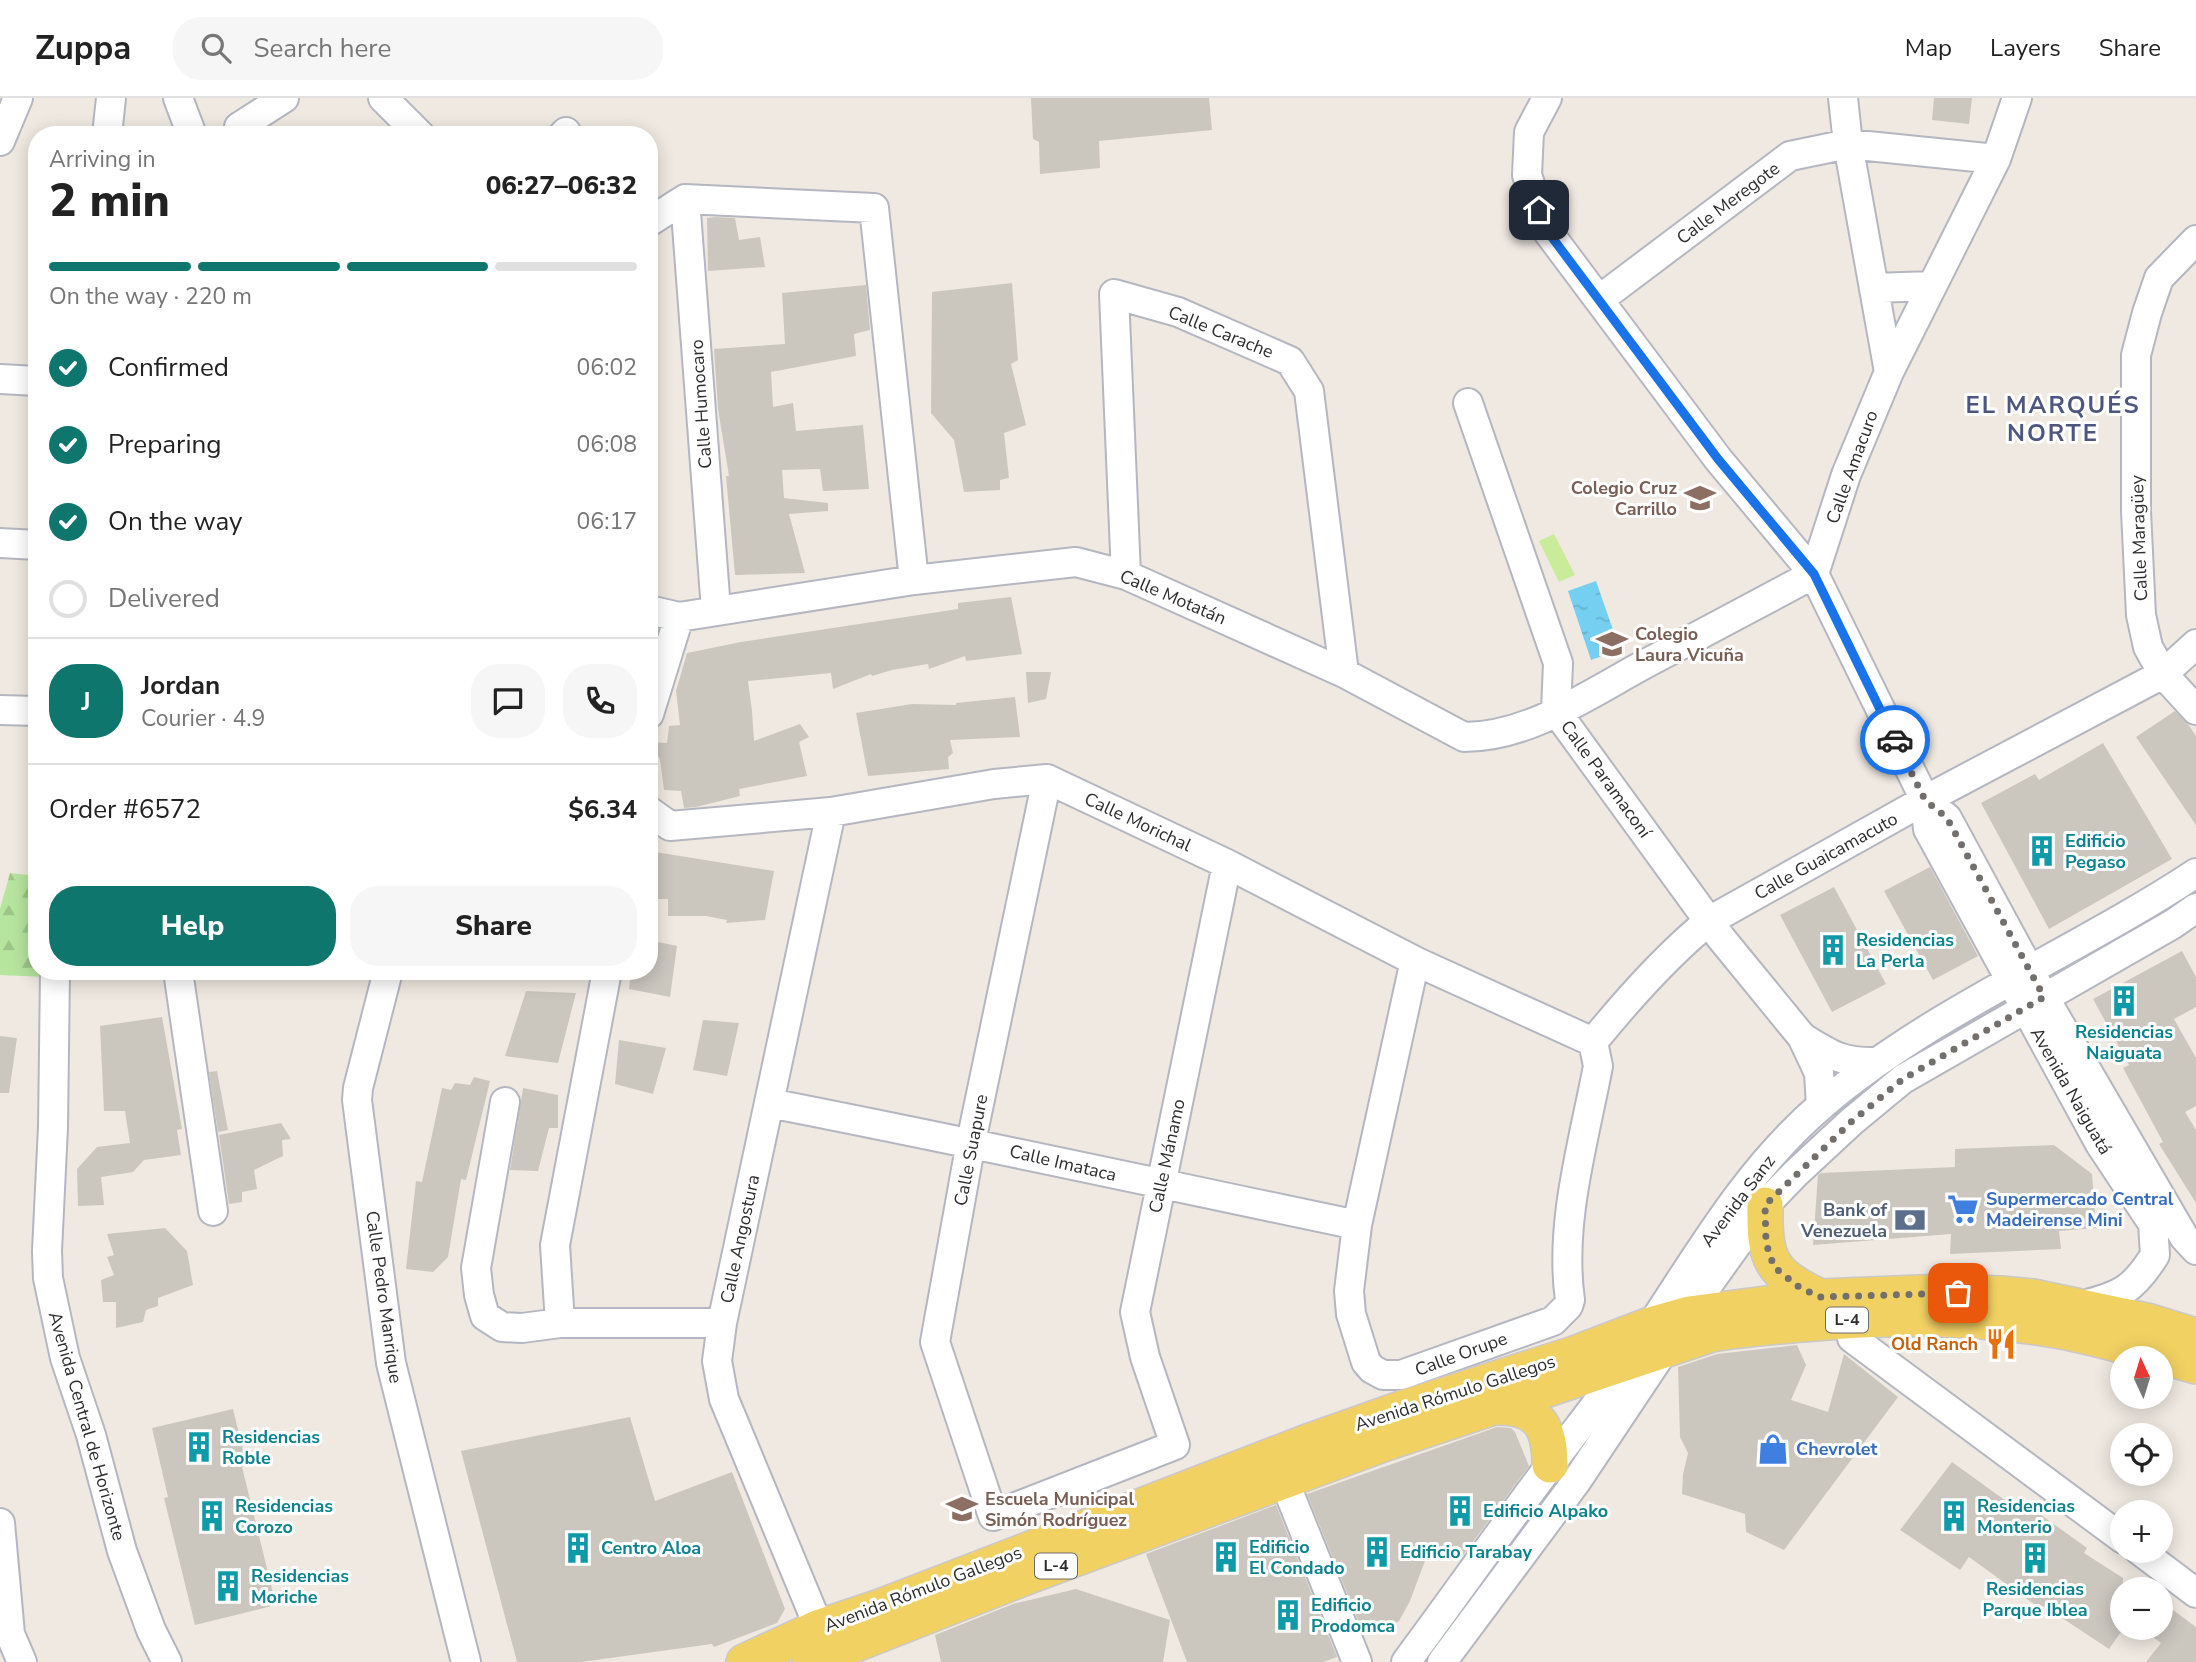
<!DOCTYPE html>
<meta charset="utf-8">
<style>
:root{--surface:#fff;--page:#f6f6f6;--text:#222;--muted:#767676;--line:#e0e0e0;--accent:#0f766e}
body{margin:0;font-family:"Nunito Sans",sans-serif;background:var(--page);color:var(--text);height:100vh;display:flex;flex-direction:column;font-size:26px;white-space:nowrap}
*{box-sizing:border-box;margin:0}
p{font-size:23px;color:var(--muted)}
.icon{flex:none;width:38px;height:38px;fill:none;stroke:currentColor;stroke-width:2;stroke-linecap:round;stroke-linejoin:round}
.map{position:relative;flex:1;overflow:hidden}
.drawer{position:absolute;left:28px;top:28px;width:630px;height:854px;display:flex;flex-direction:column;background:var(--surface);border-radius:28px;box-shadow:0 4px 18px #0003}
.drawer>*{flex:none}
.needle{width:46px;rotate:356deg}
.buttons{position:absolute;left:2110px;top:1248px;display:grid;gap:14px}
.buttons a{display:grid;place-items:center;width:63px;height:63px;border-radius:50%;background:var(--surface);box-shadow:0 4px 18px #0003;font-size:35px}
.pin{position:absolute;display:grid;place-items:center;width:60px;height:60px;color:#fff;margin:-30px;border-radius:14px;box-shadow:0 4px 10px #0006}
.courier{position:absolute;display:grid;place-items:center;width:70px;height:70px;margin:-35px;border:5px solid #1a73e8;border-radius:50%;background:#fff;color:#222;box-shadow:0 2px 9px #0007}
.overview em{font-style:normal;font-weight:800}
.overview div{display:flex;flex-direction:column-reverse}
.overview{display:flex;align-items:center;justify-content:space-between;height:119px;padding:0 21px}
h1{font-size:46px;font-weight:800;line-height:52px}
.bar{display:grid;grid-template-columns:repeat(4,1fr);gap:10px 7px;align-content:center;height:84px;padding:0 21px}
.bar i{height:9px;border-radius:5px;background:var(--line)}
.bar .on{background:var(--accent)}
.bar p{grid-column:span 4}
.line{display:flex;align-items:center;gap:18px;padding:0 21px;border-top:2px solid var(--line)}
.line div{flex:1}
.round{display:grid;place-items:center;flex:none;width:74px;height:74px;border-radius:28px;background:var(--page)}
ol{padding:0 21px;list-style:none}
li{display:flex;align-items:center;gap:21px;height:77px}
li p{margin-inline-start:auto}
li .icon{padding:7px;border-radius:50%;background:var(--accent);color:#fff;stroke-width:4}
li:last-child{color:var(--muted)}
li i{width:38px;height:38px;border:4px solid var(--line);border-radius:50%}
.action{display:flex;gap:14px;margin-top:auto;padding:14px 21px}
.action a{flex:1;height:80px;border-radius:28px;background:var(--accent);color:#fff;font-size:28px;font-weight:800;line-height:80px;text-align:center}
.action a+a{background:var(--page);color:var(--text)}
header{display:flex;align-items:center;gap:42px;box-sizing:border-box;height:98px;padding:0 35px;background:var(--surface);border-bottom:2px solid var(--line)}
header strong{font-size:33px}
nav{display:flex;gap:38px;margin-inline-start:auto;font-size:24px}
.search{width:490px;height:63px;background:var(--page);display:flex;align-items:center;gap:18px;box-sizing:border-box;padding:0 24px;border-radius:28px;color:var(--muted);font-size:26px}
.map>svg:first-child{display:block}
.forest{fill:url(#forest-firs)}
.pitch{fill:#c9ec9a}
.water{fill:url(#water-ripples)}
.building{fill:#cbc7bf}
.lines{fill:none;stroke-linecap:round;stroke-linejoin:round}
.minor-casing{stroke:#b4b7c1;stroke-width:32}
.major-casing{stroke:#c9c9c9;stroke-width:38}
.minor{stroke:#fff;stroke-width:28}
.major{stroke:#f2d163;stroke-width:35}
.done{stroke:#726f6d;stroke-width:7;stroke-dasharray:0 12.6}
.route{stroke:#1a73e8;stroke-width:9}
.labels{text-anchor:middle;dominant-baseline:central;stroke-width:6;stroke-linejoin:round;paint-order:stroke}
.shield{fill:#fff;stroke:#6d6d6d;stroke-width:2}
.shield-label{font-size:16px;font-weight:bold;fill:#2e2e2e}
.street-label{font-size:18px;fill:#2e2e2e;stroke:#fff}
.education-label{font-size:18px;font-weight:bold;fill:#785e54;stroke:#fff;text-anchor:start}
.culture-label{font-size:18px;font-weight:bold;fill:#0d838f;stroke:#fff;text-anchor:start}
.shop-label{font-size:18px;font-weight:bold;fill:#366cbe;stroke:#fff;text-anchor:start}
.service-label{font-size:18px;font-weight:bold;fill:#4e5e75;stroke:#fff;text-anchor:end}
.food-label{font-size:18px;font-weight:bold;fill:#c56008;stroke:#fff;text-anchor:end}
.district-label{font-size:24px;font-weight:bold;letter-spacing:2px;fill:#4d5680;stroke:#fff}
</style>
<header>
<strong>Zuppa</strong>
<div class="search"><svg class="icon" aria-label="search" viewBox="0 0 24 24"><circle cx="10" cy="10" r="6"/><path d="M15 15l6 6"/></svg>Search here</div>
<nav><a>Map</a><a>Layers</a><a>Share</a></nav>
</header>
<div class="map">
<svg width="2196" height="1564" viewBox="0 0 2196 1564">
<defs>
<pattern id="forest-firs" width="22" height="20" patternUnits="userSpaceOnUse" patternTransform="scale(1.75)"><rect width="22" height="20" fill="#b6e59e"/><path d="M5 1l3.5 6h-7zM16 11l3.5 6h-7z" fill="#9dc588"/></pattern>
<pattern id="water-ripples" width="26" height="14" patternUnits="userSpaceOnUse" patternTransform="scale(1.75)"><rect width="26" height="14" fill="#75cff0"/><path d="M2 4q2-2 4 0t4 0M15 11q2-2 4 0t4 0" fill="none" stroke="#66b2ce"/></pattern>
</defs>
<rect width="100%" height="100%" fill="#efe9e1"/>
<path class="forest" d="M10,775L37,778V873H44V879L0,877V811Z"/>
<path class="pitch" d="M1554,436L1575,477L1559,484L1539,443Z"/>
<path class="water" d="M1596,483L1620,552L1591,562L1568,493Z"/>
<path class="building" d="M1031,0H1209L1212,32L1099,43L1100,70L1040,76L1039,44L1033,41Z
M1934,0H1972L1969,26L1932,22Z
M715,119L735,120L739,142L760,139L765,169L708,173L707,120Z
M1012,185L1018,262L1011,266L1026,327L1004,335L1009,380L1000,382V392L964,394L954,342L931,315L932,194Z
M866,187L870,232L854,236L856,258L771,274L773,309L793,305L796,333L863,327L869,391L823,393L820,371L782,372L784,400L828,405V413L789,416L805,475L735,477L726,378H729L718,311L714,251L785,246L782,195Z
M1011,499L1022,556L966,563L965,558L929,571L928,566L892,572L872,578L871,576L833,591L831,575L748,583L752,613L754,643L800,626L809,639L799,644L807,678L739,691L740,698L696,709L684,710L681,693L664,692L660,661L649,644L667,645L669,628L680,627L676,593L687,555L741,544L958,511V505Z
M1026,574H1051L1046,601L1028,605Z
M1015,599L1020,639L950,642L953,655L948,659L949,671L868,678L856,615L912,606L956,607V605Z
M2175,613L2188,626L2196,638V727L2136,639Z
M2103,645L2172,761L2049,831L1981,705L2035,676L2039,682Z
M649,753L774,773L765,822L726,825L727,822L706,818H668V801H649Z
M1930,769L1978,858L1933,882L1884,793Z
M1834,789L1886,886L1832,914L1780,817Z
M649,842L677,848L670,899L629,891L631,873H649Z
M2182,853L2196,879V909L2174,921L2196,960V1008L2185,1014L2196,1032V1105L2159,1046L2163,1044L2123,970L2129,967L2093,901Z
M526,893L576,895L558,965L505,958Z
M162,919L182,1031L177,1032L181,1057L144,1062L133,1074L101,1079L104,1107L78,1108L77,1071L97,1049L130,1045L125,1013H104L100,928Z
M703,922L739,925L727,978L693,972Z
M0,938L17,940L9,995H0Z
M619,942L666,950L653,996L615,986Z
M217,973L228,1032L218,1034L209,974Z
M474,979L490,983L466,1082L461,1081L448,1159L433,1174L406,1171L416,1083L422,1084L442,990L451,992L455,985L470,987Z
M523,990L558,997V1030H549L538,1073L510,1072Z
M281,1025L291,1041L282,1042L283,1058L254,1072L257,1091L242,1094V1104L229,1106L219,1037Z
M2054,1047L2092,1076L2096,1130L2059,1133L2061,1151L1950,1156L1951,1136L1813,1147L1818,1077L1821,1075L1955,1069V1051Z
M165,1130L187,1153L193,1187L158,1200V1208L146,1212L143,1224L116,1230V1204H103L101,1182L114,1177L107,1159L114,1157L107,1136Z
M1797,1247L1806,1267L1791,1302L1828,1314L1844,1256L1898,1299L1784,1452L1746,1434L1745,1416L1682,1396L1683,1376L1688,1355L1680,1339L1678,1269L1717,1256Z
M233,1311L247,1368L242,1369L276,1507L195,1527L164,1400L168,1399L152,1330Z
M630,1319L655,1403L732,1374L785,1511L777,1525L714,1549L712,1546L581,1564H517L461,1353Z
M1497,1329L1511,1330L1515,1334L1529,1368L1461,1460L1450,1459L1429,1452L1410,1503L1399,1523L1376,1537L1360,1527L1307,1396Z
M1952,1364L2024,1416L2030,1409L2087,1450L2084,1455L2123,1480V1531L2109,1551L2044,1508L2041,1511L1969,1459L1960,1472L1900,1432Z
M1276,1407L1337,1559L1323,1564H1187L1146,1456Z
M1076,1491L1170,1522L1163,1564H941L935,1537L1013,1506Z
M2161,1503L2196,1529V1564H2146L2161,1545L2141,1530H2161Z"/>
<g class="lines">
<defs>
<path id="minor" d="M178,0L192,37
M383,0L420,37
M1547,0L1529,34L1527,77L1545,130L1718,361L1814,476L1925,702L1928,731L2100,1046L2153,1126L2155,1157C2132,1194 2120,1197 2080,1208
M1843,0L1848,46L1889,274
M239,29L284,0
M107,37L111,0
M563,37L566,34
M0,43L18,0
M685,101L716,512
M649,124L685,101L874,110L914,482
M2196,142L2159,180L2147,215L2136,257V413L2141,517L2148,549L2163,576L2196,612
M1874,190L1932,188
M1600,201L1790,58L1848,46L1996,61
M0,281L37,283
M1468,305L1558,565L1556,613L1721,840L1802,939L1819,975L1821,1008
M0,445L37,447
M1126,477L1114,196L1178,214L1290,263L1309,293L1344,575
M649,512L679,519L914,482L1076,464L1126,477L1344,575L1464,639C1529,639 1589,596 1645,566C1701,536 1758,506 1814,476L1846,377L1889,274L1996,61L2017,0
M0,612L37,613
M649,616L679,519
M1047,681L971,1044L935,1244L993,1418L1175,1347L1145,1259L1135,1214L1227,766
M1925,702L1947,720L2044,899L2184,1139L2196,1152
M649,713L670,728L831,714L994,686L1047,681L1227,766L1417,864L1593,944
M1417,864L1412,876L1357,1127L1349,1193L1351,1216L1366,1264L1372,1271L1383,1277H1401L1553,1223L1568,1208L1570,1202C1559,1125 1584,1043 1598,968L1593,944
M55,873L53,1029L47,1153L48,1180L65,1260L91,1337L122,1453L151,1532L167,1564
M178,873L213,1113
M388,873L358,990L357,1002L391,1265L466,1564
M1802,939C1831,957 1842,965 1877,964
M1593,944C1628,901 1666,858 1709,823L1925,702L2163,576L2196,546
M505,1004L476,1170L479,1197L485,1218L502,1229L522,1230L560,1225H722
M769,1005C965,1043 1161,1086 1357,1127
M1849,1222L1852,1240L2123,1441
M560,1225L555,1147L607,873
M1277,1365L1357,1564
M0,1425L10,1536L22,1564
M2139,1452L2196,1495
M827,1549L724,1301L717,1263L722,1225L831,714
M1406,1564C1455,1498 1502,1431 1551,1366C1576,1332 1603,1299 1626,1265C1688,1176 1738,1078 1823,1006C1934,912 2075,855 2196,775
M1442,1564L1576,1384L1702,1195L1765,1107L1795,1076L1851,1024L1903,981L2173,826L2196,810"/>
<path id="major" d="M1765,1107C1764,1162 1770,1175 1820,1199
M1498,1309C1538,1309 1550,1328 1550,1367
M744,1564L820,1529L880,1509L1305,1345L1401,1311L1574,1256L1650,1227L1689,1216L1820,1199L1944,1194L2001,1196L2034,1199L2147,1223L2196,1238
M810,1564L1026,1479L1383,1346L1712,1236C1742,1231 1771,1229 1802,1226C1890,1218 1979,1217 2067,1234C2111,1243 2153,1256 2196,1268"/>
</defs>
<use href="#minor" class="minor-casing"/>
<use href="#major" class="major-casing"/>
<use href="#minor" class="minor"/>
<use href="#major" class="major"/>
</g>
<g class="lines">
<path class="done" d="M1895,642L1925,702L1947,720L2044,899L1903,981L1851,1024L1765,1107L1766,1145L1774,1169L1799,1189L1820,1199L1958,1195"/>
<path class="route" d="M1539,112L1545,130L1718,361L1814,476L1895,642"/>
</g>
<defs>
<symbol id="school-bare" viewBox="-9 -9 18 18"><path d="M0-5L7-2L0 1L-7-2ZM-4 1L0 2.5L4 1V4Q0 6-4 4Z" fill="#8d6e63" stroke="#fff" stroke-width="2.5" paint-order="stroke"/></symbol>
<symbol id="building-bare" viewBox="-9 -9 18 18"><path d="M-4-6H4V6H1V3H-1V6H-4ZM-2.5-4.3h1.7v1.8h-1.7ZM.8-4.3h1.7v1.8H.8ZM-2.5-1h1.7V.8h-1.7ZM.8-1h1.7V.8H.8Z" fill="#0f9aa8" stroke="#fff" stroke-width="2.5" paint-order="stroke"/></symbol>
<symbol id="supermarket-bare" viewBox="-9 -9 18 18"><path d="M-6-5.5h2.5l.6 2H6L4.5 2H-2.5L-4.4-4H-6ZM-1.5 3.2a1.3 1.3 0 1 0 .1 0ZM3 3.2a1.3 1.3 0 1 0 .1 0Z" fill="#3f7fe0" stroke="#fff" stroke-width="2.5" paint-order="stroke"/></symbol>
<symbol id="bank-bare" viewBox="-9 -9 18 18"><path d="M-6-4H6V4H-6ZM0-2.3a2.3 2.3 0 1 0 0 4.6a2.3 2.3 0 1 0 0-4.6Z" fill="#5c6f8a" stroke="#fff" stroke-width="2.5" paint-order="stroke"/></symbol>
<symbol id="restaurant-bare" viewBox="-9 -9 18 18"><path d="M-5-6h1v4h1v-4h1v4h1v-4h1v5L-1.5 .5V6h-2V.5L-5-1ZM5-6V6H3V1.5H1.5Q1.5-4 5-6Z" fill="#e8710a" stroke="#fff" stroke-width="2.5" paint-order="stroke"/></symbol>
<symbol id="shop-bare" viewBox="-9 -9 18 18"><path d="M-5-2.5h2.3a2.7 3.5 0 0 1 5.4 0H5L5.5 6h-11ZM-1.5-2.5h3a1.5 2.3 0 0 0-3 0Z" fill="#3f7fe0" stroke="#fff" stroke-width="2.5" paint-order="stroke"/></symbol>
</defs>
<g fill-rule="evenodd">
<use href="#school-bare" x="1678" y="378" width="44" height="44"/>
<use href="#school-bare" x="1590" y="524" width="44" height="44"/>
<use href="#building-bare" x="2020" y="731" width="44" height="44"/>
<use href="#building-bare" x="1811" y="830" width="44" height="44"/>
<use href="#building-bare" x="2102" y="881" width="44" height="44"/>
<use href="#supermarket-bare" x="1941" y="1089" width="44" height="44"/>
<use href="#bank-bare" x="1888" y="1100" width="44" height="44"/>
<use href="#restaurant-bare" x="1979" y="1224" width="44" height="44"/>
<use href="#building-bare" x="177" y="1327" width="44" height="44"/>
<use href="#shop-bare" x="1751" y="1329" width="44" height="44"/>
<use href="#school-bare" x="940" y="1389" width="44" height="44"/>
<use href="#building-bare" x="1438" y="1391" width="44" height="44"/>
<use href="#building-bare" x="190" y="1396" width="44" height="44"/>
<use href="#building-bare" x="1932" y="1396" width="44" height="44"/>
<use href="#building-bare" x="556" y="1428" width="44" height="44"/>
<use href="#building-bare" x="1355" y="1432" width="44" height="44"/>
<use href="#building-bare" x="1204" y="1437" width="44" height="44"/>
<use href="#building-bare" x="2013" y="1438" width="44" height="44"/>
<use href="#building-bare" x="206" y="1466" width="44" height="44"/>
<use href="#building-bare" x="1266" y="1495" width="44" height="44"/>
</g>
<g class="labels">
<g class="shield">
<rect x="1826" y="1209.5" width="42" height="25" rx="5"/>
<rect x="1035" y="1455.5" width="42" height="25" rx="5"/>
</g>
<g class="shield-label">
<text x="1847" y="1222">L-4</text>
<text x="1056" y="1468">L-4</text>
</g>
<g class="street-label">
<text transform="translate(1728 105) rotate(-37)">Calle Meregote</text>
<text transform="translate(1221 234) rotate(22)">Calle Carache</text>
<text transform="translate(701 306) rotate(-94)">Calle Humocaro</text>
<text transform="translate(1852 369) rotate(-70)">Calle Amacuro</text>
<text transform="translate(2139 440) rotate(-92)">Calle Maragüey</text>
<text transform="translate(1173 499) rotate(23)">Calle Motatán</text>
<text transform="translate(1606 681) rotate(54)">Calle Paramaconí</text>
<text transform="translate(1138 724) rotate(25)">Calle Morichal</text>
<text transform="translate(1826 758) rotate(-29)">Calle Guaicamacuto</text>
<text transform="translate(2071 993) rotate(60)">Avenida Naiguatá</text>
<text transform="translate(971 1052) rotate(-79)">Calle Suapure</text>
<text transform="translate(1167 1058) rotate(-78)">Calle Mánamo</text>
<text transform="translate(1063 1065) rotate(13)">Calle Imataca</text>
<text transform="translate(1738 1103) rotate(-53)">Avenida Sanz</text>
<text transform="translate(740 1141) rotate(-78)">Calle Angostura</text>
<text transform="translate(384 1199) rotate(82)">Calle Pedro Manrique</text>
<text transform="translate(1461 1256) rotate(-20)">Calle Orupe</text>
<text transform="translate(1455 1295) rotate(-18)">Avenida Rómulo Gallegos</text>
<text transform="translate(87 1328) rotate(74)">Avenida Central de Horizonte</text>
<text transform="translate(923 1491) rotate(-21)">Avenida Rómulo Gallegos</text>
</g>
<g class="education-label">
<text x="1677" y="390" text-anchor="end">Colegio Cruz<tspan x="1677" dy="21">Carrillo</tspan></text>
<text x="1635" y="536">Colegio<tspan x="1635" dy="21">Laura Vicuña</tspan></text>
<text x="985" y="1401">Escuela Municipal<tspan x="985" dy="21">Simón Rodríguez</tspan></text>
</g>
<g class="culture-label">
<text x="2065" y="743">Edificio<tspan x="2065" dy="21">Pegaso</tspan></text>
<text x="1856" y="842">Residencias<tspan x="1856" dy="21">La Perla</tspan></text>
<text x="2124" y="934" text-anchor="middle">Residencias<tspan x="2124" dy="21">Naiguata</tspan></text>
<text x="222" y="1339">Residencias<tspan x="222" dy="21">Roble</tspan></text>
<text x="235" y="1408">Residencias<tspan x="235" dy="21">Corozo</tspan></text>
<text x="1977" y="1408">Residencias<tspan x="1977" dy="21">Monterio</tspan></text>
<text x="1483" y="1413">Edificio Alpako</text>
<text x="1249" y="1449">Edificio<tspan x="1249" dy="21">El Condado</tspan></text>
<text x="601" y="1450">Centro Aloa</text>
<text x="1400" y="1454">Edificio Tarabay</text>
<text x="251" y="1478">Residencias<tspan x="251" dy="21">Moriche</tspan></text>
<text x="2035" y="1491" text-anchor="middle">Residencias<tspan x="2035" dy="21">Parque Iblea</tspan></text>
<text x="1311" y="1507">Edificio<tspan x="1311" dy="21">Prodomca</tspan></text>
</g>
<g class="shop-label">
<text x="1986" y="1101">Supermercado Central<tspan x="1986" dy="21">Madeirense Mini</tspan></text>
<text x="1796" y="1351">Chevrolet</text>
</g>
<g class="service-label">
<text x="1887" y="1112">Bank of<tspan x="1887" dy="21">Venezuela</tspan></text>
</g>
<g class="food-label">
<text x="1978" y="1246">Old Ranch</text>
</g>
<g class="district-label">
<text x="2053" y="307">EL MARQUÉS<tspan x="2053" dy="28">NORTE</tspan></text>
</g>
</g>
</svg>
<div class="buttons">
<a><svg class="needle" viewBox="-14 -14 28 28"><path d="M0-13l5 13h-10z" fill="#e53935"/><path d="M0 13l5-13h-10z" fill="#767676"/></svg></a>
<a><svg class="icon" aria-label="locate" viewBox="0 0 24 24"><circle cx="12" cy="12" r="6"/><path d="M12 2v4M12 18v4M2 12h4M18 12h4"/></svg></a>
<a>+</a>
<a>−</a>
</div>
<div class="pin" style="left:1958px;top:1195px;background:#ea580c"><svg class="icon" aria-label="bag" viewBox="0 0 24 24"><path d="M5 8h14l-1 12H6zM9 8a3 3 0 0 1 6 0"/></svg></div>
<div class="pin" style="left:1539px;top:112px;background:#1f2937"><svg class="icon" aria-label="home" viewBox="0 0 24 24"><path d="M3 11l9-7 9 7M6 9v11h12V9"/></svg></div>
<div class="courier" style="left:1895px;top:642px"><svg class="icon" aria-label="car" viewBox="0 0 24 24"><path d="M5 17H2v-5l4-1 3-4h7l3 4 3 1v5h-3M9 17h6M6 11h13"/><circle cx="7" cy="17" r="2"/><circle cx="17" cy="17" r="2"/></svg></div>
<section class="drawer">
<div class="overview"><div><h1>2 min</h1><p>Arriving in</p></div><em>06:27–06:32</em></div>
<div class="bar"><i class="on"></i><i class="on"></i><i class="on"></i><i></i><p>On the way · 220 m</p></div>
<ol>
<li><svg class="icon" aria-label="check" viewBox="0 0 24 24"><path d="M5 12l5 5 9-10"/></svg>Confirmed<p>06:02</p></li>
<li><svg class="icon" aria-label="check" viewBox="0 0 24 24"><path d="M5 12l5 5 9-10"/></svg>Preparing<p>06:08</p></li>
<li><svg class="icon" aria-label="check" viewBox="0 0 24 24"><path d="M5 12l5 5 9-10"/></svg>On the way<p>06:17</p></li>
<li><i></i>Delivered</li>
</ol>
<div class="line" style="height:126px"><b class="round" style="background:var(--accent);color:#fff">J</b><div><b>Jordan</b><p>Courier · 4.9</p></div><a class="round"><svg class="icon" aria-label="chat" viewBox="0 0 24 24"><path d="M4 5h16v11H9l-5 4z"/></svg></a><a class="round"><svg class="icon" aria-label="phone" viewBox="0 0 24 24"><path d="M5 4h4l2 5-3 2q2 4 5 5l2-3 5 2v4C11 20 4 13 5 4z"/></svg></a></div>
<div class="line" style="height:91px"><div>Order #6572</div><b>$6.34</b></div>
<div class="action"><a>Help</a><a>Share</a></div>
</section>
</div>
